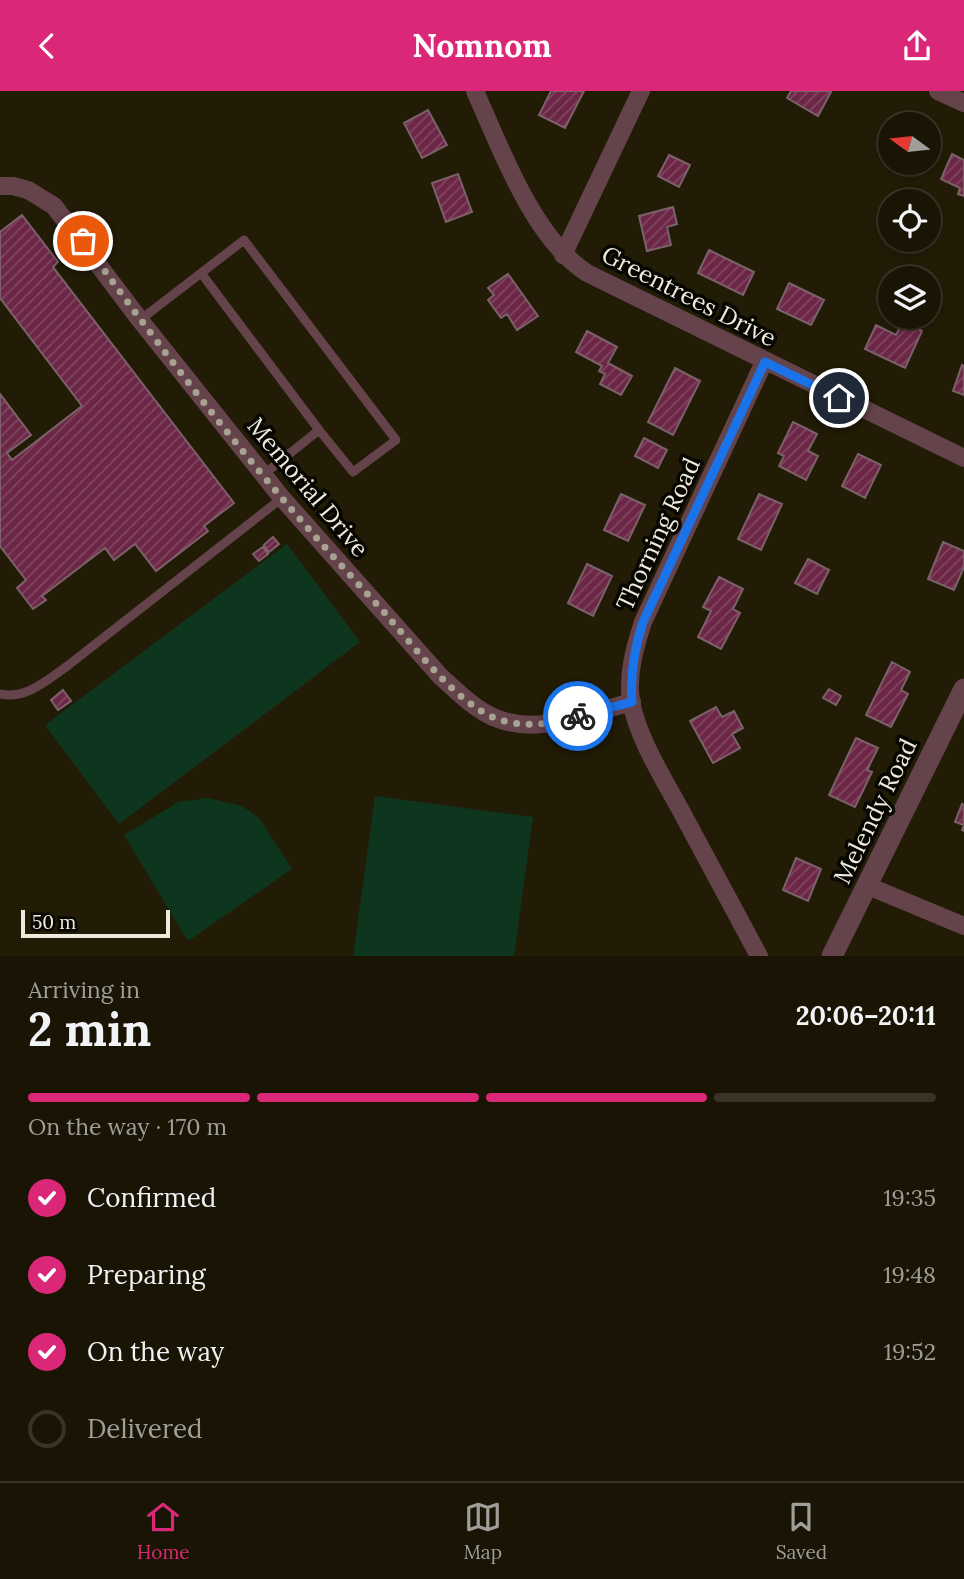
<!DOCTYPE html>
<meta charset="utf-8">
<style>
:root{--surface:#1a1404;--page:#272113;--text:#f1f3f6;--muted:#9f9e9a;--line:#383326;--accent:#db2777}
body{margin:0;font-family:Lora,serif;background:var(--page);color:var(--text);height:100vh;display:flex;flex-direction:column;font-size:26px;white-space:nowrap}
*{box-sizing:border-box;margin:0}
p{font-size:23px;color:var(--muted)}
.icon{flex:none;width:38px;height:38px;fill:none;stroke:currentColor;stroke-width:2;stroke-linecap:round;stroke-linejoin:round}
.map{position:relative;height:865px;overflow:hidden}
.drawer{display:flex;flex-direction:column;background:var(--surface);flex:1}
.drawer>*{flex:none}
.needle{width:46px;rotate:285deg}
.controls{position:absolute;left:878px;top:21px;display:grid;gap:14px}
.controls a{display:grid;place-items:center;width:63px;height:63px;border-radius:50%;background:var(--surface);box-shadow:0 4px 10px #0003,0 0 0 2px var(--line);font-size:35px}
.scale{position:absolute;left:21px;bottom:18px;width:149px;box-sizing:border-box;padding-left:7px;border:4px solid #efebde;border-top:0;font-size:19px;line-height:24px;white-space:nowrap;color:#efebde;-webkit-text-stroke:5px #080601;paint-order:stroke}
.pin{position:absolute;display:grid;place-items:center;width:60px;height:60px;color:#fff;margin:-30px;border:4px solid #fff;border-radius:50%;box-shadow:0 2px 7px #0007}
.courier{position:absolute;display:grid;place-items:center;width:70px;height:70px;margin:-35px;border:5px solid #1a73e8;border-radius:50%;background:#fff;color:#222;box-shadow:0 2px 9px #0007}
.summary em{font-style:normal;font-weight:700}
.summary div{display:flex;flex-direction:column-reverse}
.summary{display:flex;align-items:center;justify-content:space-between;height:119px;padding:0 28px}
h1{font-size:46px;font-weight:700;line-height:52px}
.bar{display:grid;grid-template-columns:repeat(4,1fr);gap:10px 7px;align-content:center;height:84px;padding:0 28px}
.bar i{height:9px;border-radius:5px;background:var(--line)}
.bar .selected{background:var(--accent)}
.bar p{grid-column:span 4}
ol{padding:0 28px;list-style:none}
li{display:flex;align-items:center;gap:21px;height:77px}
li p{margin-inline-start:auto}
li .icon{padding:7px;border-radius:50%;background:var(--accent);color:#fff;stroke-width:4}
li:last-child{color:var(--muted)}
li i{width:38px;height:38px;border:4px solid var(--line);border-radius:50%}
header{display:flex;justify-content:space-between;align-items:center;height:91px;padding:0 28px;background:var(--accent);color:#fff;font-size:32px;font-weight:700}
.dock{display:flex;justify-content:space-around;align-items:center;height:98px;border-top:2px solid var(--line);background:var(--surface);font-size:19px;color:var(--muted)}
.dock a{display:grid;justify-items:center;gap:4px}
.dock .selected{color:var(--accent)}
.map>svg:first-child{display:block}
.park{fill:#0e361e}
.building{fill:url(#building-hatch);stroke:#7b616a;stroke-width:2}
.lines{fill:none;stroke-linecap:round;stroke-linejoin:round}
.service{stroke:#64434b;stroke-width:9}
.minor{stroke:#64434b;stroke-width:18}
.tertiary{stroke:#64434b;stroke-width:21}
.done{stroke:#a7a292;stroke-width:7;stroke-dasharray:0 12.6}
.route{stroke:#1a73e8;stroke-width:9}
.labels{text-anchor:middle;dominant-baseline:central;stroke-width:7;stroke-linejoin:round;paint-order:stroke}
.street-label{font-size:24px;fill:#efebde;stroke:#080601}
</style>
<header><svg class="icon" aria-label="back" viewBox="0 0 24 24"><path d="M15 5l-7 7 7 7"/></svg>Nomnom<svg class="icon" aria-label="share" viewBox="0 0 24 24"><path d="M12 15V3M7 8l5-5 5 5M5 13v7h14v-7"/></svg></header>
<div class="map">
<svg width="964" height="865" viewBox="0 0 964 865">
<defs>
<pattern id="building-hatch" width="6" height="6" patternUnits="userSpaceOnUse" patternTransform="scale(1.75)"><rect width="6" height="6" fill="#6c2746"/><path d="M-1 1l2-2M0 6l6-6M5 7l2-2" fill="none" stroke="#814660"/></pattern>
</defs>
<rect width="100%" height="100%" fill="#221b06"/>
<path class="park" d="M287,453L360,551L119,733L45,634Z
M375,705L533,726L514,865H353Z
M208,707L242,715L260,728L292,778L188,850L124,744L178,711Z"/>
<path class="building" d="M551,0H584L565,37L539,24Z
M791,0H829L831,1L818,25L787,7Z
M428,19L447,54L422,67L404,32Z
M888,32L891,34V61L879,57Z
M952,63L964,69V105L958,103L960,97L941,88Z
M669,64L690,74L679,96L658,85Z
M458,83L472,121L446,131L432,92Z
M673,116L677,133L667,136L671,154L647,160L639,125Z
M22,124L58,171L53,176L234,412L204,435L208,440L156,480L135,453L114,469L105,457L42,505L46,509L33,518L17,497L26,489L0,455V303L31,344L7,362L12,369L82,315L0,207V141Z
M709,159L754,181L743,204L698,182Z
M508,183L538,225L517,239L507,223L501,227L488,209L494,204L488,197Z
M789,192L824,209L811,234L777,218Z
M903,230L922,240L905,277L865,258L876,234L896,244Z
M587,240L617,256L608,272L632,285L621,304L600,293L605,283L599,280L602,275L576,261Z
M962,274L964,275V304L953,300Z
M675,277L700,290L673,344L648,331Z
M793,331L817,343L808,360L818,365L806,389L779,375L784,365L778,362Z
M644,347L667,359L658,377L635,365Z
M858,363L881,374L865,407L842,395Z
M621,403L645,414L628,450L604,439Z
M759,403L782,413L761,459L738,448Z
M273,446L279,453L269,461L264,454Z
M943,451L964,460V476L954,499L928,488Z
M263,456L268,463L259,470L253,463Z
M808,468L829,479L817,503L795,492Z
M587,473L612,485L593,525L568,512Z
M719,486L743,498L733,518L740,522L721,558L698,546L711,520L703,516Z
M892,571L910,581L901,599L908,603L891,636L866,624Z
M829,598L841,605L836,614L823,607Z
M63,599L71,610L58,619L51,609Z
M716,616L722,626L734,620L743,637L732,643L740,657L713,672L690,630Z
M856,647L878,657L867,679L872,681L855,716L829,704Z
M962,713L964,714V740L962,739L964,734L955,731Z
M796,767L821,778L808,810L783,799Z"/>
<g class="lines">
<path class="service" d="M201,182L319,339
M140,229L244,149L396,349L353,381L319,339L263,384
M0,603C25,609 47,589 66,576L282,407"/>
<path class="minor" d="M475,0C501,58 533,147 587,182L964,367
M938,0L964,12
M0,95H13L28,99L54,115L140,229L282,407L441,586C457,600 473,617 493,626C537,646 588,622 632,611
M563,164L641,0
M868,795L964,835
M759,865C733,816 706,767 680,718C663,687 637,645 631,610C627,583 635,556 643,531L764,271"/>
<path class="tertiary" d="M832,865L964,598"/>
</g>
<g class="lines">
<path class="done" d="M83,150C146,237 211,324 281,406C314,445 349,483 384,521C412,553 455,611 495,627C523,638 550,633 578,625"/>
<path class="route" d="M578,625L632,611C630,582 634,558 643,531L765,271L839,307"/>
</g>
<g class="labels">
<g class="street-label">
<text transform="translate(689 205) rotate(27)">Greentrees Drive</text>
<text transform="translate(308 396) rotate(50)">Memorial Drive</text>
<text transform="translate(658 443) rotate(-65)">Thorning Road</text>
<text transform="translate(875 720) rotate(-64)">Melendy Road</text>
</g>
</g>
</svg>
<div class="controls">
<a><svg class="needle" viewBox="-14 -14 28 28"><path d="M0-13l5 13h-10z" fill="#e53935"/><path d="M0 13l5-13h-10z" fill="#9f9e9a"/></svg></a>
<a><svg class="icon" aria-label="locate" viewBox="0 0 24 24"><circle cx="12" cy="12" r="6"/><path d="M12 2v4M12 18v4M2 12h4M18 12h4"/></svg></a>
<a><svg class="icon" aria-label="layers" viewBox="0 0 24 24"><path d="M12 4l9 5-9 5-9-5zM3 14l9 5 9-5"/></svg></a>
</div>
<div class="scale">50 m</div>
<div class="pin" style="left:83px;top:150px;background:#ea580c"><svg class="icon" aria-label="bag" viewBox="0 0 24 24"><path d="M5 8h14l-1 12H6zM9 8a3 3 0 0 1 6 0"/></svg></div>
<div class="pin" style="left:839px;top:307px;background:#1f2937"><svg class="icon" aria-label="home" viewBox="0 0 24 24"><path d="M3 11l9-7 9 7M6 9v11h12V9"/></svg></div>
<div class="courier" style="left:578px;top:625px"><svg class="icon" aria-label="bike" viewBox="0 0 24 24"><circle cx="6" cy="16" r="4"/><circle cx="18" cy="16" r="4"/><path d="M6 16l4-8h5l3 8M10 8l3 8H6M13 5h3"/></svg></div>
</div>
<section class="drawer">
<div class="summary"><div><h1>2 min</h1><p>Arriving in</p></div><em>20:06–20:11</em></div>
<div class="bar"><i class="selected"></i><i class="selected"></i><i class="selected"></i><i></i><p>On the way · 170 m</p></div>
<ol>
<li><svg class="icon" aria-label="check" viewBox="0 0 24 24"><path d="M5 12l5 5 9-10"/></svg>Confirmed<p>19:35</p></li>
<li><svg class="icon" aria-label="check" viewBox="0 0 24 24"><path d="M5 12l5 5 9-10"/></svg>Preparing<p>19:48</p></li>
<li><svg class="icon" aria-label="check" viewBox="0 0 24 24"><path d="M5 12l5 5 9-10"/></svg>On the way<p>19:52</p></li>
<li><i></i>Delivered</li>
</ol>
</section>
<nav class="dock">
<a class="selected"><svg class="icon" aria-label="home" viewBox="0 0 24 24"><path d="M3 11l9-7 9 7M6 9v11h12V9"/></svg>Home</a>
<a><svg class="icon" aria-label="map" viewBox="0 0 24 24"><path d="M3 6l6-2 6 2 6-2v14l-6 2-6-2-6 2zM9 4v14M15 6v14"/></svg>Map</a>
<a><svg class="icon" aria-label="saved" viewBox="0 0 24 24"><path d="M7 4h10v16l-5-4-5 4z"/></svg>Saved</a>
</nav>
